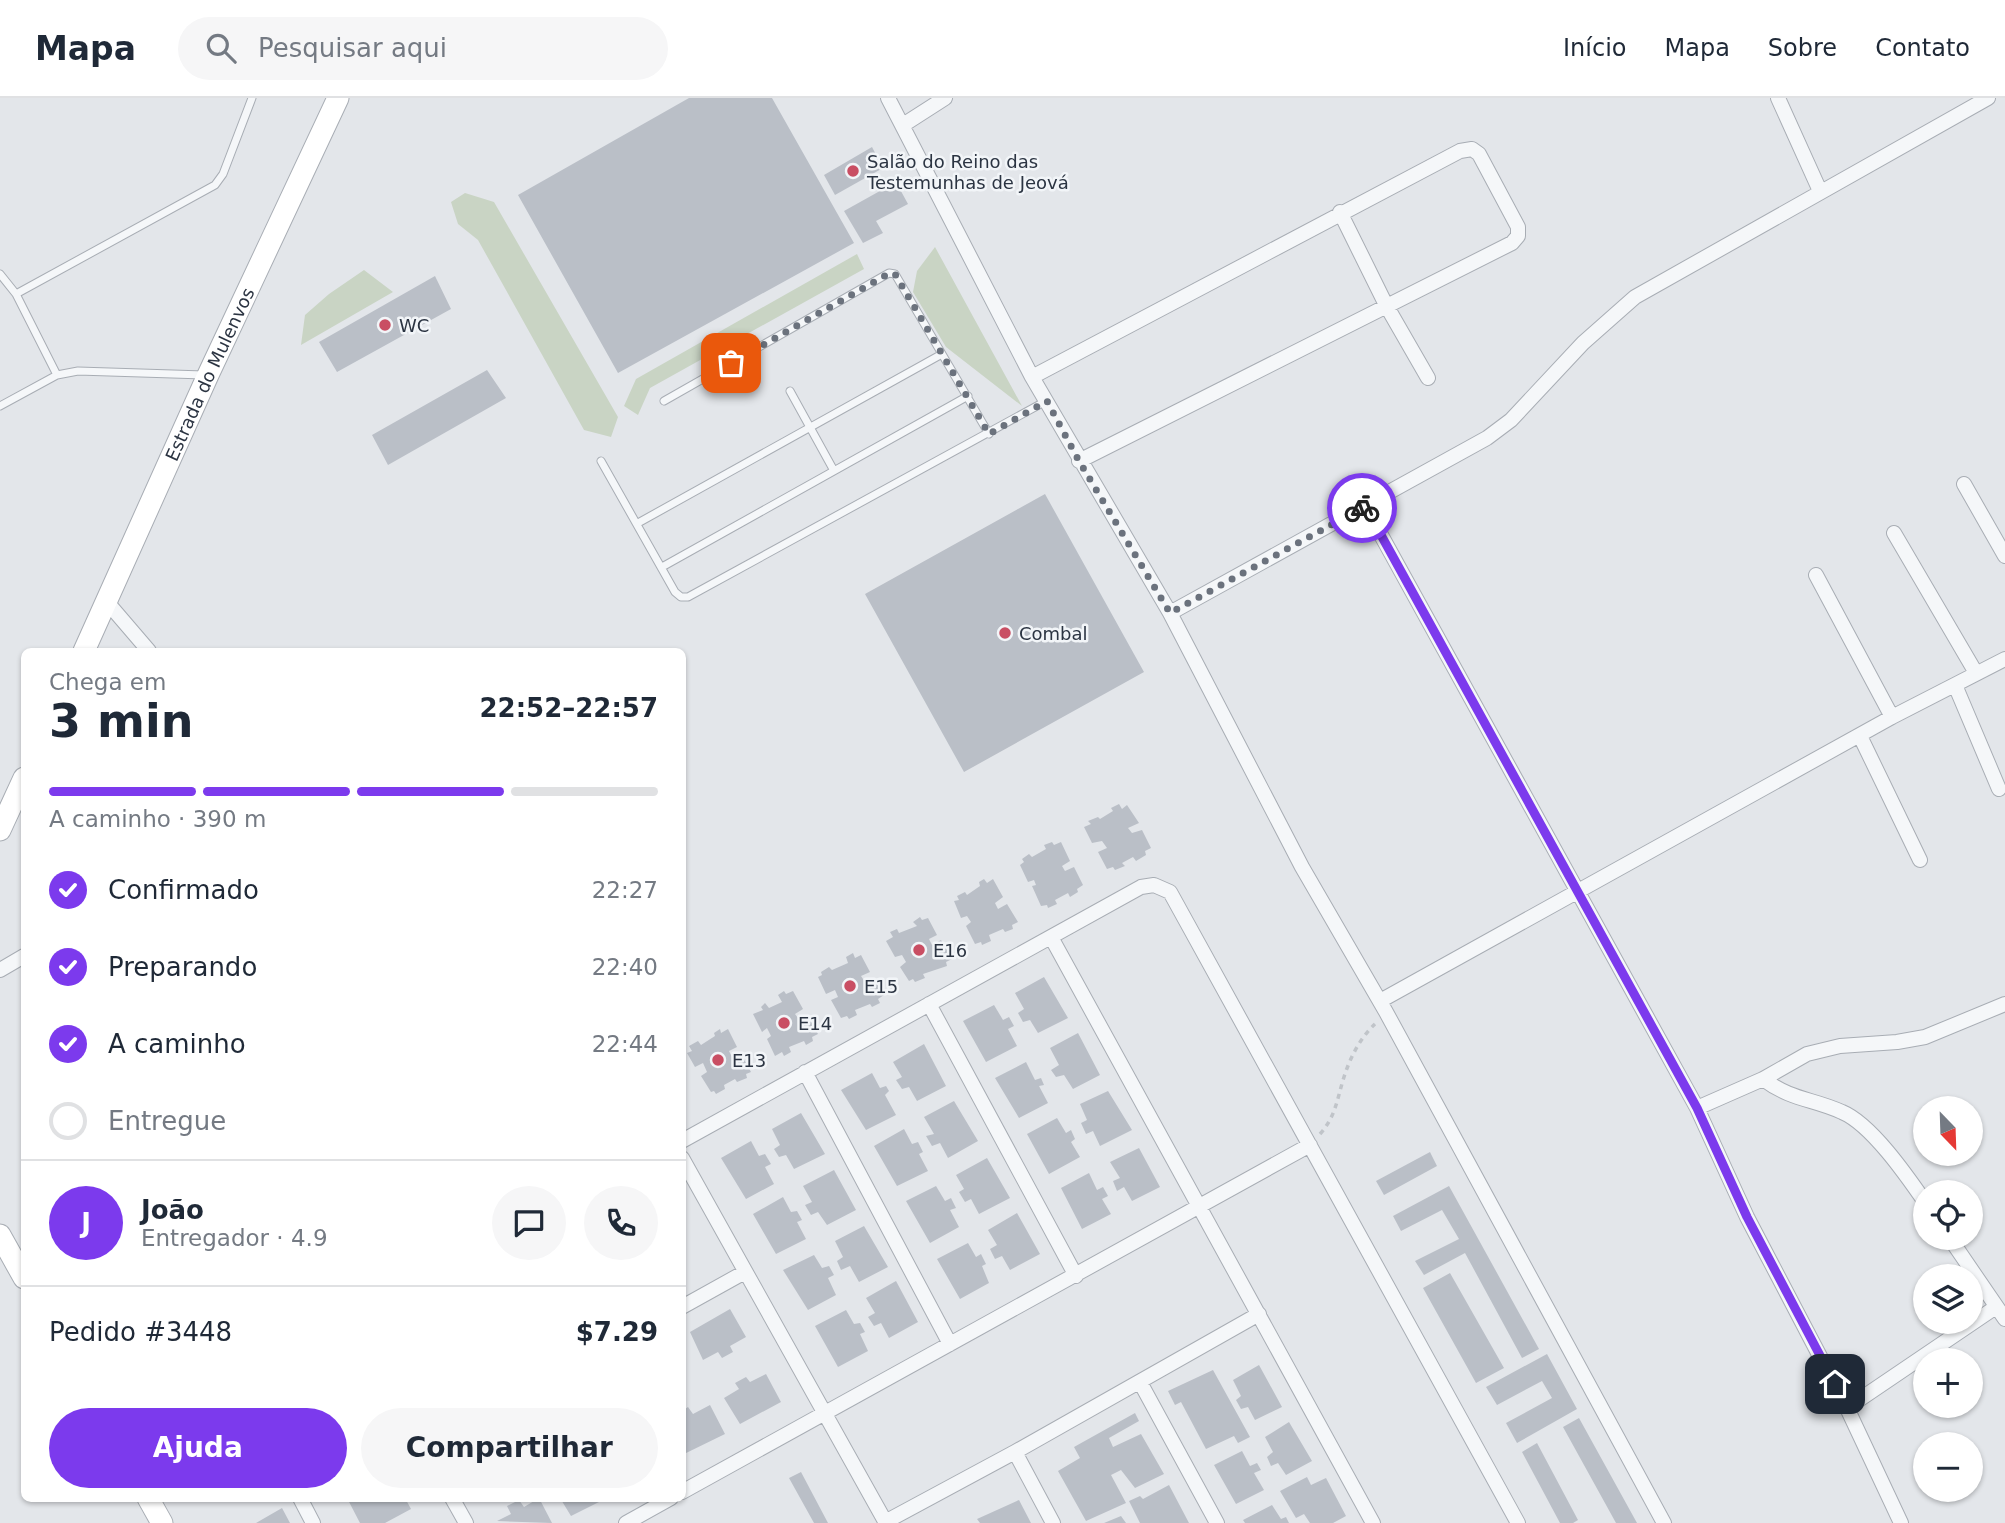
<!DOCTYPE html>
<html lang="pt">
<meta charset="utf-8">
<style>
:root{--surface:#fff;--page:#f6f6f7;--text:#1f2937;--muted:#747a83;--line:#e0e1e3;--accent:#7c3aed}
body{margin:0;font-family:"DejaVu Sans",sans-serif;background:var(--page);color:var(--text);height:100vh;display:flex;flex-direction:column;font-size:26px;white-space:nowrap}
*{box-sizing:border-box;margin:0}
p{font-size:23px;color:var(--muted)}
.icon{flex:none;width:38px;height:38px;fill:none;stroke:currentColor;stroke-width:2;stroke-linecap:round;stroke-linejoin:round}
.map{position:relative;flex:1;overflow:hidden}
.sheet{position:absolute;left:21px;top:550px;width:665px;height:854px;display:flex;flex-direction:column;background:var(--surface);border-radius:10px;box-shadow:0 2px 5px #0004}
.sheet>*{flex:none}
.needle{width:46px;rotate:157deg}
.controls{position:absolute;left:1913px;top:998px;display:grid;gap:14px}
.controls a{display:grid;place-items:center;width:70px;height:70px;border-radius:50%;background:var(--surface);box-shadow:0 2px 5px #0004;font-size:35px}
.pin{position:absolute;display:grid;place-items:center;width:60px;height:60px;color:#fff;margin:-30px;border-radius:14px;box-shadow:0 4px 10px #0006}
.courier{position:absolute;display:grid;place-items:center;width:70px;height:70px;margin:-35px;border:5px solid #7c3aed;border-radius:50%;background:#fff;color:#222;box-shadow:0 2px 9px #0007}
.overview em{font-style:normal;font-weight:800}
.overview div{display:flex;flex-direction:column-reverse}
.overview{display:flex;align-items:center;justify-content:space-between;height:119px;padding:0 28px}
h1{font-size:46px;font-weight:800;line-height:52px}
.bar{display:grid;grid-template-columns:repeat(4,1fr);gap:10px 7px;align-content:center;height:84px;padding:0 28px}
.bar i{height:9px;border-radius:5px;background:var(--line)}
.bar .current{background:var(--accent)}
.bar p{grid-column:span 4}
.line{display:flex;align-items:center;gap:18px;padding:0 28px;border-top:2px solid var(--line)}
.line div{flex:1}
.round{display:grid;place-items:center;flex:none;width:74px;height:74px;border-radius:37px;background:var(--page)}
ol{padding:0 28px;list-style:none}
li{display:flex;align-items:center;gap:21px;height:77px}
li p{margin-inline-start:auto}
li .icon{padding:7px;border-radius:50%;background:var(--accent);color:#fff;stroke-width:4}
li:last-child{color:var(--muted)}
li i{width:38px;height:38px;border:4px solid var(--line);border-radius:50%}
.primary-button{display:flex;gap:14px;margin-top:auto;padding:14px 28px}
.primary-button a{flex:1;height:80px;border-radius:42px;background:var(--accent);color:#fff;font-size:28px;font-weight:800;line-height:80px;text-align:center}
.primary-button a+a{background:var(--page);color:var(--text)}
header{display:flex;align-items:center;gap:42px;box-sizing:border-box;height:98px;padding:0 35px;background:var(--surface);border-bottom:2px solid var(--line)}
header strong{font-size:33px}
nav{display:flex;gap:38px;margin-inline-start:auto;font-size:24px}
.search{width:490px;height:63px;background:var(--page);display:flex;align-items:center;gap:18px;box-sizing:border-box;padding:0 24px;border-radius:38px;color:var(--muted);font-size:26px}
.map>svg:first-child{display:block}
.green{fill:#c9d4c4}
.building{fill:#babfc7}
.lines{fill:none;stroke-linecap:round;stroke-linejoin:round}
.lane-casing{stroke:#a8adb4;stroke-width:9}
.street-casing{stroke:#a8adb4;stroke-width:16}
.secondary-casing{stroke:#a8adb4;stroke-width:23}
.path{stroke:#c0c4c9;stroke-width:3.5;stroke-dasharray:5 5;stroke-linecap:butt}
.lane{stroke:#f5f7f9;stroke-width:7}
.street{stroke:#f5f7f9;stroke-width:14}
.secondary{stroke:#fff;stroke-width:21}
.done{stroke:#6b727d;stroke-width:7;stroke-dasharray:0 12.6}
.route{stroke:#7c3aed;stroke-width:9}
.poi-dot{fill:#c94e63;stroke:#f2f5f8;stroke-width:2.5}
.labels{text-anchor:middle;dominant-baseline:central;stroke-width:5;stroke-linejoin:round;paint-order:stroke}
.poi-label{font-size:18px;fill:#2b3442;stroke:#f2f5f8;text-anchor:start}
.street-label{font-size:18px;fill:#2b3442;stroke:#f2f5f8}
</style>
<header>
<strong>Mapa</strong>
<div class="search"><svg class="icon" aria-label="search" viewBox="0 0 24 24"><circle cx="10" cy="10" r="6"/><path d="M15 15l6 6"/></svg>Pesquisar aqui</div>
<nav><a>Início</a><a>Mapa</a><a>Sobre</a><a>Contato</a></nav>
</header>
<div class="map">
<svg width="2005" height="1425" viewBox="0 0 2005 1425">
<rect width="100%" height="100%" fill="#e3e6ea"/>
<path class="green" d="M465,95L494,104L618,319L611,339L584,332L478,142L458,126L451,104Z
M935,149L1022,308L946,249L913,194L917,173Z
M857,156L864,171L650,290L638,317L624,308L636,281Z
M364,172L393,194L301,247L305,217L329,196Z"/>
<path class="building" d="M689,0H772L854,145L618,275L518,97Z
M872,49L883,70L835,97L824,77Z
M896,84L908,106L876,123L883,135L863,145L844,113Z
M435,178L451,211L337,274L319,244Z
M487,272L506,300L388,367L372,337Z
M1045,396L1144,574L964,674L865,496Z
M1119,706L1122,711L1127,707L1139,725L1128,730L1132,735L1142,732L1151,750L1145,753L1146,757L1136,763L1133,759L1122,765L1125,768L1115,772L1113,769L1107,771L1098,754L1107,750L1102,743L1092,745L1084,729L1091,726L1088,723L1098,719L1100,721L1113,713L1111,710Z
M1052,744L1054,747L1061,744L1070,763L1062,768L1065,773L1074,769L1083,787L1077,791L1078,794L1070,799L1068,795L1055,802L1057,806L1048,810L1047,807L1041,808L1032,788L1036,787L1034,782L1028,784L1020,767L1024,764L1022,761L1029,756L1032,759L1046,751L1044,747Z
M984,781L987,785L993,781L1003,799L995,805L998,811L1007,806L1018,824L1012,827L1013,831L1005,834L1003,831L989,837L991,843L982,847L981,844L975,846L966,828L971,824L967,818L961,820L954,803L959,802L957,798L965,794L967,797L980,788L979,784Z
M920,819L922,822L928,820L937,837L929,841L932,847L941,842L952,861L946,864L947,868L923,876L925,880L915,884L913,881L909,883L900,869L906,864L902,857L895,859L886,843L893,839L890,834L897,831L899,835L917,828L913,824Z
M853,855L855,860L861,857L870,874L861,878L865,884L873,880L884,897L878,901L880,905L872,909L870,906L855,912L857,917L849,921L847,918L841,920L831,902L838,899L835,892L826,896L818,879L822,877L821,874L829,869L832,872L848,865L846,859Z
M1044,879L1068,920L1038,935L1030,922L1023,924L1018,915L1024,911L1015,895Z
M784,893L786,896L793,893L803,911L795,916L798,920L807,917L818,936L812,939L813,943L806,947L804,943L789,949L791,954L784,958L782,954L775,958L767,941L771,938L767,930L762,934L753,916L763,912L761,909L765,905L769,910L782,904L778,897Z
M994,907L1003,922L1009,919L1014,928L1008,931L1017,948L986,964L963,923Z
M720,931L721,935L728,931L737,949L729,953L732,959L741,956L751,974L746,976L747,980L737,984L735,981L724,987L725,991L716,996L714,993L711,994L701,978L707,974L703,965L695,969L687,955L692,953L689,948L698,943L701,947L715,938L714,935Z
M1078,935L1100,977L1073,991L1064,977L1056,979L1051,972L1059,967L1050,950Z
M924,946L946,988L917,1003L909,989L902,991L896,982L902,979L893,964Z
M1026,964L1035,982L1041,980L1044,987L1039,988L1048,1005L1019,1020L995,980Z
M872,975L880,990L886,988L889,993L885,997L896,1017L866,1032L841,992Z
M1108,993L1132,1032L1100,1048L1093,1033L1086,1036L1081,1025L1087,1022L1080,1006Z
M954,1003L978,1043L948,1060L940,1045L932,1048L926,1038L934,1036L924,1019Z
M801,1015L825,1056L794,1071L786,1057L779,1059L774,1051L780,1047L772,1031Z
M1057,1020L1066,1035L1071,1032L1075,1041L1071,1044L1080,1059L1049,1076L1027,1036Z
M904,1031L912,1046L918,1044L923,1054L919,1056L928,1073L897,1088L874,1048Z
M751,1043L759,1058L765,1056L771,1066L765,1069L774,1086L746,1101L721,1060Z
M1139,1050L1160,1089L1132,1103L1124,1089L1117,1093L1113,1083L1120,1080L1110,1064Z
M1430,1054L1437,1068L1384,1097L1376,1083Z
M987,1060L1010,1100L979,1116L971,1101L965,1104L959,1094L964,1091L956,1077Z
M834,1072L856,1112L827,1127L818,1114L811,1117L805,1107L812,1104L803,1088Z
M1089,1075L1097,1092L1103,1089L1108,1098L1102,1101L1111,1116L1082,1131L1061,1090Z
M936,1088L945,1103L951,1100L956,1110L950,1112L959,1129L930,1145L906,1103Z
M1449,1088L1539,1251L1522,1260L1465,1155L1424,1177L1415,1163L1459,1141L1442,1112L1401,1133L1393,1118Z
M783,1099L791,1114L797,1113L802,1122L797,1124L806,1141L776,1156L753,1116Z
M1017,1115L1040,1156L1010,1172L1002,1158L995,1161L990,1151L997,1147L988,1132Z
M864,1128L888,1169L859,1184L850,1168L841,1172L837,1163L843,1159L835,1143Z
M968,1145L976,1159L981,1156L986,1166L982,1168L989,1185L960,1201L937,1161Z
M814,1157L822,1170L829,1168L834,1177L828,1180L836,1197L808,1212L783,1172Z
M1450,1175L1504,1270L1476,1285L1423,1190Z
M896,1183L918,1224L889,1240L881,1225L874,1228L868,1219L875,1215L866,1200Z
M730,1211L746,1239L730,1248L733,1254L722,1260L718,1254L703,1262L690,1234Z
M846,1212L854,1226L860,1225L865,1234L860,1236L868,1253L838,1269L815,1228Z
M1547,1256L1577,1311L1517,1345L1506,1325L1552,1300L1542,1283L1497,1307L1486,1289Z
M1259,1267L1282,1309L1255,1322L1248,1309L1241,1311L1236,1302L1241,1298L1233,1282Z
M1213,1272L1250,1339L1238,1345L1234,1338L1206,1351L1181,1304L1175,1307L1168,1293Z
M766,1276L781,1304L740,1326L724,1300L739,1291L735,1285L746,1279L750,1284Z
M710,1307L725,1336L682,1357V1313L688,1309L693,1316Z
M1135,1315L1139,1323L1109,1340L1113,1349L1141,1336L1164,1376L1135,1390L1121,1372L1111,1377L1126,1405L1086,1423L1058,1373L1080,1360L1074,1349Z
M1579,1320L1637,1425H1616L1563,1329Z
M1289,1324L1312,1363L1286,1377L1278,1365L1271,1368L1267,1359L1273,1354L1265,1339Z
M1537,1345L1578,1422L1573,1425H1560L1522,1354Z
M1242,1353L1250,1368L1257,1365L1261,1372L1254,1375L1264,1392L1236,1406L1214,1367Z
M801,1374L828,1425H814L789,1380Z
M1307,1379L1311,1387L1326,1380L1346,1418L1333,1425H1310L1304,1416L1296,1420L1280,1393Z
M1169,1387L1189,1425H1140L1129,1403L1140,1398L1143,1401Z
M347,1400H405L411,1411L385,1425H360Z
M539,1400L552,1425L497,1423L511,1416L507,1408L519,1402L524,1409Z
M560,1400H607L571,1418Z
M1019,1402L1031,1425H980L977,1421Z
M1272,1407L1281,1421L1286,1419L1289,1425H1245L1243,1422Z
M282,1410L290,1425H256Z
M1121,1418L1126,1425H1104Z"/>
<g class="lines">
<defs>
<path id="lane" d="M0,176L16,196L57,277
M16,196L215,87L223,76L252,0
M790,293L833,371
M664,303L889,175L895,176L989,336
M0,308L57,277L78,273L204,277
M601,363L675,494L681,499H688L1046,303
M638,425L942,256
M662,469L968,298"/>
<path id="street" d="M888,0L1032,279L1170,515L1302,769L1386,914L1664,1425
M1778,0L1820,93
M903,27L945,0
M1340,114L1386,207L1428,280
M1032,279L1460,53L1472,51L1479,56L1518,129V138L1512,145L1079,363
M1964,386L2005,458
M1365,408L1697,1010L1747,1119L1847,1310L1901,1425
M1894,435L1976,575
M1816,477L1892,619
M107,504L149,553
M1170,515L1487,340L1511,322L1583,245L1635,199L1988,0
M1955,587L1999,691
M1860,638L1920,762
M1051,839L1373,1425
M0,872L24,858
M1380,903L1892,619L2005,561
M929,906L1076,1178
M805,974L950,1246
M1763,981C1793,1003 1811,1000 1842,1014C1871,1026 1907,1078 1925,1104
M1697,1010L1763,981L1807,956L1840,948L1897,944L1925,939L2005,906
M682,1043L1141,789L1154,787L1170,794L1518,1425
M682,1060L886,1425
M1949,1139L2005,1221
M682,1209L745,1174
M1140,1284L1217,1425
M1847,1310L1996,1209
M1015,1354L1053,1425
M682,1394L1310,1047
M300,1400L313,1425
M452,1400L466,1425
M885,1424L1015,1354L1259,1216
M626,1425L671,1400"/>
<g id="secondary">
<path id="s1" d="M84,553L208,277L338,0"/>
<path d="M0,732L24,680"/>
<path d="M0,1137L24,1180"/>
<path d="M148,1400L162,1425"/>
</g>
</defs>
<use href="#lane" class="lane-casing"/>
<use href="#street" class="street-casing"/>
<use href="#secondary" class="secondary-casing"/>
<path class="path" d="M1320,1036C1336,1018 1337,1001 1344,979C1350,960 1360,940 1375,926"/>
<use href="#lane" class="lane"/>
<use href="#street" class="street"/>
<use href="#secondary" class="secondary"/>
</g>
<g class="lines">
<path class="done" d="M731,265L890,175L895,176L989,336L1047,303L1079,363L1170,515L1362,410"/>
<path class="route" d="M1362,410L1365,408L1697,1010L1747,1119L1835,1286"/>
</g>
<g class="poi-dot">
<circle cx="853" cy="73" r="7"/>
<circle cx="385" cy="227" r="7"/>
<circle cx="1005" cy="535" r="7"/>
<circle cx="919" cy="852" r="7"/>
<circle cx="850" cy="888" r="7"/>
<circle cx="784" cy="925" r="7"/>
<circle cx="718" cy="962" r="7"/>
</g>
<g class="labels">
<g class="poi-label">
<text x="867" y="63">Salão do Reino das<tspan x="867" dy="21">Testemunhas de Jeová</tspan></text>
<text x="399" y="227">WC</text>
<text x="1019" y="535">Combal</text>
<text x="933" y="852">E16</text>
<text x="864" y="888">E15</text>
<text x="798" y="925">E14</text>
<text x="732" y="962">E13</text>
</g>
<g class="street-label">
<text stroke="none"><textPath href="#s1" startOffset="304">Estrada do Mulenvos</textPath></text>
</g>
</g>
</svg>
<div class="controls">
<a><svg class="needle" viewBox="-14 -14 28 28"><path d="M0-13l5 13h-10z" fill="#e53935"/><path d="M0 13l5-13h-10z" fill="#747a83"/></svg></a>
<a><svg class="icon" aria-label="locate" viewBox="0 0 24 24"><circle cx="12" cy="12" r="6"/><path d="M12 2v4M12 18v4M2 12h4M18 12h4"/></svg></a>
<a><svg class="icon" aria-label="layers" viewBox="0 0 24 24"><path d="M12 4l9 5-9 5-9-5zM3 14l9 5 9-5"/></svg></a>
<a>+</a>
<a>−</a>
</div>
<div class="pin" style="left:731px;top:265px;background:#ea580c"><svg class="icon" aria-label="bag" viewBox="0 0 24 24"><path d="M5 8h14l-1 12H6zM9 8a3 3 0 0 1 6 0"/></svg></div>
<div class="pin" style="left:1835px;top:1286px;background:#1f2937"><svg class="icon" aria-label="home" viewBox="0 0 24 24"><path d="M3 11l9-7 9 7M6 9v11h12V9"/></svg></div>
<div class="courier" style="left:1362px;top:410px"><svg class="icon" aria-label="bike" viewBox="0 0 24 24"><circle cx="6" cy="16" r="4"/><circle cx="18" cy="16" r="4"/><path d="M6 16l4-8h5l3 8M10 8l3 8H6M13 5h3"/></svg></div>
<section class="sheet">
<div class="overview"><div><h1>3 min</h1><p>Chega em</p></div><em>22:52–22:57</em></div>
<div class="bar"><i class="current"></i><i class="current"></i><i class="current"></i><i></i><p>A caminho · 390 m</p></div>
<ol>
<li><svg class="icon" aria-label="check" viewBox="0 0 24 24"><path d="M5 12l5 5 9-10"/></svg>Confirmado<p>22:27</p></li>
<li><svg class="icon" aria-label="check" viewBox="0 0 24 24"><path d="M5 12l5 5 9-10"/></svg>Preparando<p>22:40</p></li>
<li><svg class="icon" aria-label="check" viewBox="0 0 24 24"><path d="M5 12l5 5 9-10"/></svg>A caminho<p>22:44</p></li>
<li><i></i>Entregue</li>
</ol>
<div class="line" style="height:126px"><b class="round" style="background:var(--accent);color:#fff">J</b><div><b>João</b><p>Entregador · 4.9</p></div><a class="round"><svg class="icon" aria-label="chat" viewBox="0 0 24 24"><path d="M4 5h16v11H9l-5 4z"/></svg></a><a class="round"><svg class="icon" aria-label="phone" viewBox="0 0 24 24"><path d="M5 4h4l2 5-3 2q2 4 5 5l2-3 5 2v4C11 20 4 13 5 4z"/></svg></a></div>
<div class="line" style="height:91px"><div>Pedido #3448</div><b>$7.29</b></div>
<div class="primary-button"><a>Ajuda</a><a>Compartilhar</a></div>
</section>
</div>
